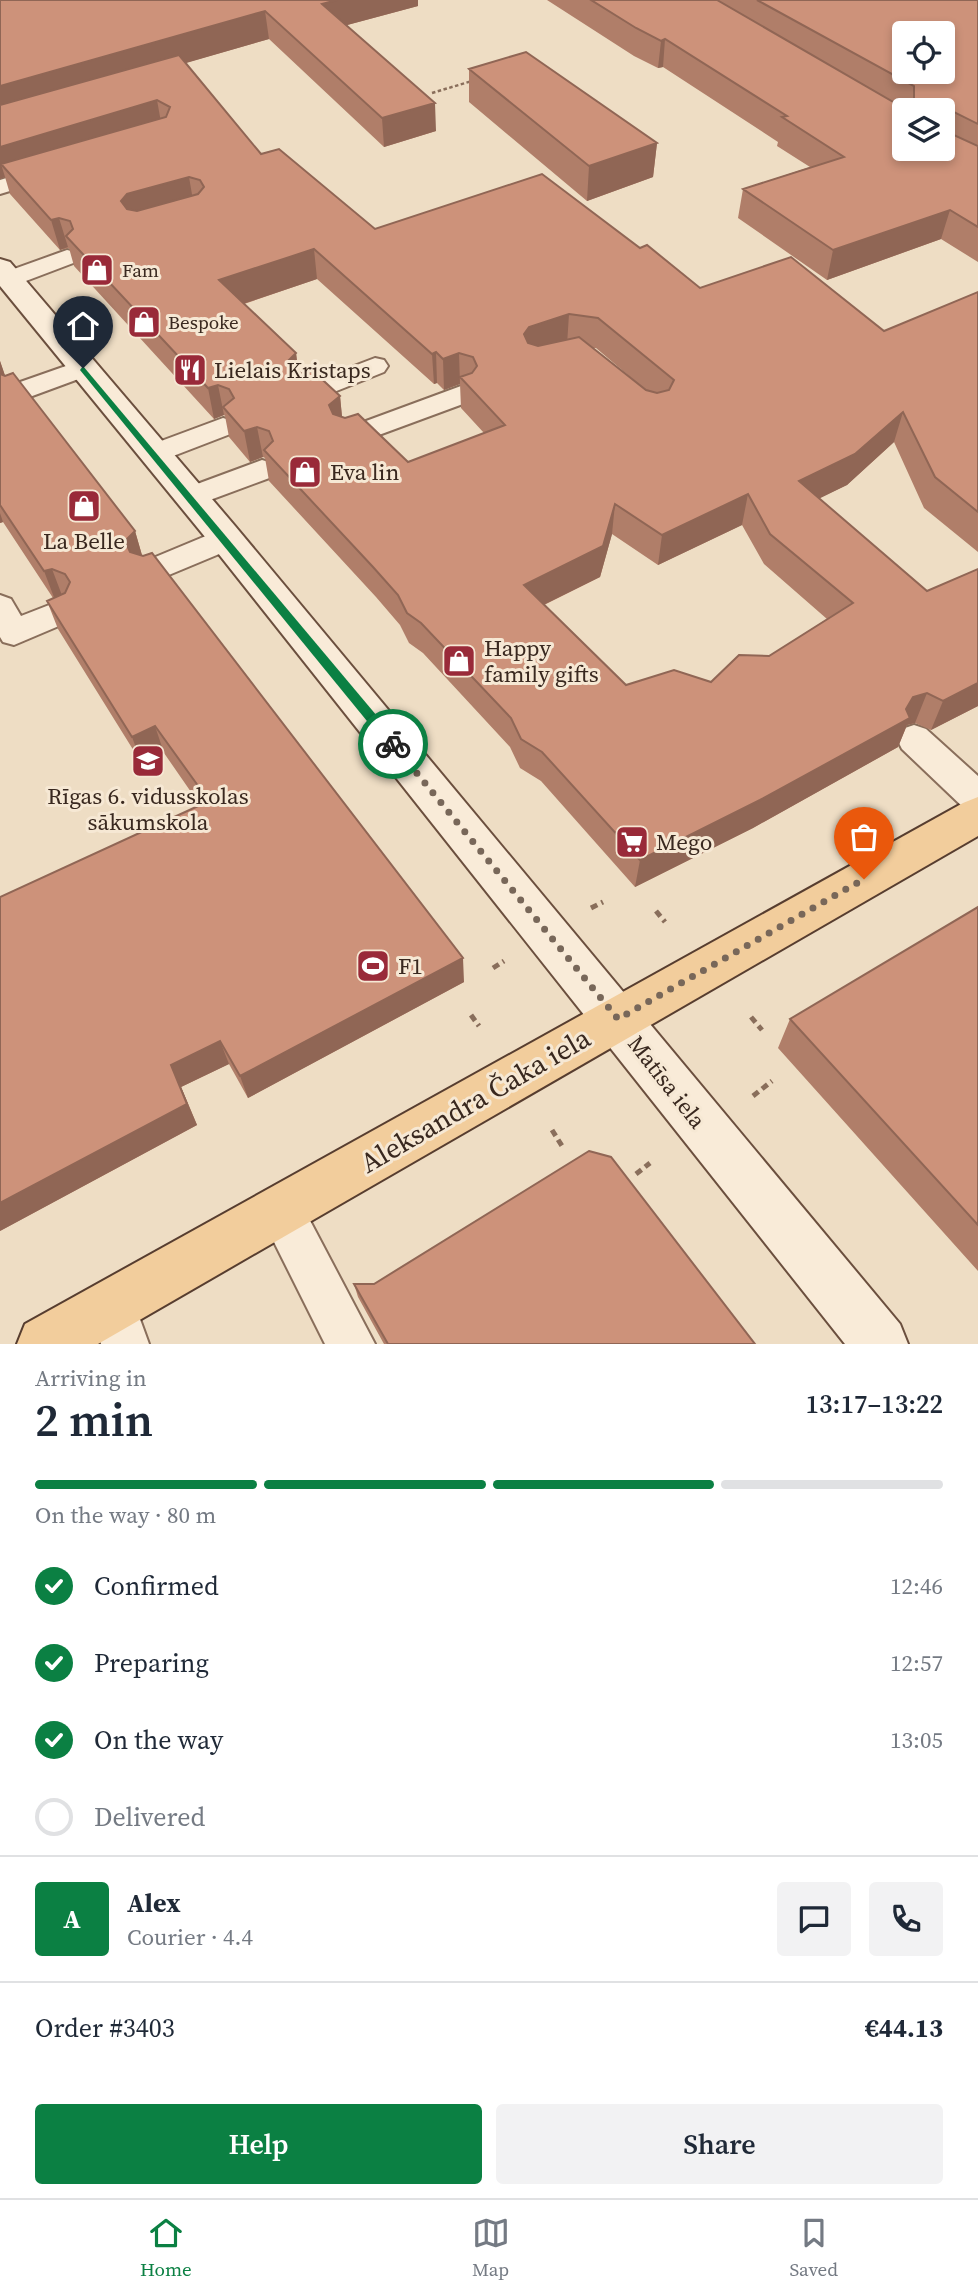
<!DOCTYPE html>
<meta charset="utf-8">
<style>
:root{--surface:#fff;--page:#f2f2f3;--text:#1f2937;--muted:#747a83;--line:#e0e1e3;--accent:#0b8043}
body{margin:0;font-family:"Source Serif 4",serif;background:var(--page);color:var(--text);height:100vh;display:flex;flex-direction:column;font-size:26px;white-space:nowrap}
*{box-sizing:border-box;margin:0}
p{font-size:23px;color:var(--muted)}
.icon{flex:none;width:38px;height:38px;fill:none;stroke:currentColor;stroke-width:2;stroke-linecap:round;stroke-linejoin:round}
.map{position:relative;height:1344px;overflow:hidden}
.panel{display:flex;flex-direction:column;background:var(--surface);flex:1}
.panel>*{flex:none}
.controls{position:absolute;left:892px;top:21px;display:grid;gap:14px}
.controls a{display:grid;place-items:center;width:63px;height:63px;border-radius:7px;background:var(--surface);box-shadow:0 4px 10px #0003;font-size:35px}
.pin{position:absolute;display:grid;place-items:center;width:60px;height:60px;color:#fff;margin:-72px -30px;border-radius:50% 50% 50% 0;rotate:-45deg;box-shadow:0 0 7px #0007}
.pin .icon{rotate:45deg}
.courier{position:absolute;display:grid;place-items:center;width:70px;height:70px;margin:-35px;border:5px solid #0b8043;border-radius:50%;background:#fff;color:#222;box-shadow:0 2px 9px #0007}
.headline em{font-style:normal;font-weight:600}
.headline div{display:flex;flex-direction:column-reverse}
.headline{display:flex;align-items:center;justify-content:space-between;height:119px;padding:0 35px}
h1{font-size:46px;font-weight:600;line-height:52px}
.bar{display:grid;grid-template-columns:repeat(4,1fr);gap:10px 7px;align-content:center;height:84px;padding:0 35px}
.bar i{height:9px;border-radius:5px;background:var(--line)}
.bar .active{background:var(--accent)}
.bar p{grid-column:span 4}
.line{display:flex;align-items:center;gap:18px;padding:0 35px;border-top:2px solid var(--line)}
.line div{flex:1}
.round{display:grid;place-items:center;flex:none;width:74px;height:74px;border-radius:7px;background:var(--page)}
ol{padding:0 35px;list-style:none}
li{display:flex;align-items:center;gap:21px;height:77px}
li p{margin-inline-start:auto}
li .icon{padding:7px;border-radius:50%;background:var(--accent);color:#fff;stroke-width:4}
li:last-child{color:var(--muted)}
li i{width:38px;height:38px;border:4px solid var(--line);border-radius:50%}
.button{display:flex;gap:14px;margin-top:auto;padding:14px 35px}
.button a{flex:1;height:80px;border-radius:7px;background:var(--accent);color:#fff;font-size:28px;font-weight:600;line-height:80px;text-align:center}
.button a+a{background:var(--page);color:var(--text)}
.dock{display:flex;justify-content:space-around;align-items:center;height:98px;border-top:2px solid var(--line);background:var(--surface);font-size:19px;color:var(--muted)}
.dock a{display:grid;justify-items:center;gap:4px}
.dock .active{color:var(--accent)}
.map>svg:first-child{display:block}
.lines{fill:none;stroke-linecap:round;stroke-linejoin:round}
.lane-casing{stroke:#896e5b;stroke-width:4}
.secondary-casing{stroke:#6b4f3e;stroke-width:4}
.primary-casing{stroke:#573d2f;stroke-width:4}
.path-far1{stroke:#896e5b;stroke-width:2.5;stroke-dasharray:3.5 2.5;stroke-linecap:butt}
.path{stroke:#896e5b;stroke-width:5;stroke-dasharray:7 4.5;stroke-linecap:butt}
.lane{fill:#f9ebd8;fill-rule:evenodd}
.secondary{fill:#f9ebd8;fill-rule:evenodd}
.primary{fill:#f2cd9c;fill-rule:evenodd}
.wall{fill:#b07e69;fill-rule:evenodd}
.shaded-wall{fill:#906655}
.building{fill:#cd927a;stroke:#906655;stroke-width:2;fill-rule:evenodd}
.route{fill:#0b8043}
.done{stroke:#786759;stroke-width:7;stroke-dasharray:0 12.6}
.labels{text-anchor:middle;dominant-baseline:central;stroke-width:6;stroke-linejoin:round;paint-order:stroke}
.far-poi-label{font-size:19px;fill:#39281f;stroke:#f6e8d4;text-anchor:start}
.poi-label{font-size:23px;fill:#39281f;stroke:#f6e8d4;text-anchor:start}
.street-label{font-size:23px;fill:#39281f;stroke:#f6e8d4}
.near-street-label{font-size:28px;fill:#39281f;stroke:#f6e8d4}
</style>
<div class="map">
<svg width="978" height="1344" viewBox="0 0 978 1344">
<rect width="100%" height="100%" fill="#eeddc4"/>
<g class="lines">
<defs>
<path id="lane" d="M51,164L62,171L59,176L0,194V180Z
M67,250L76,252L79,257L76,262L18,284H0V274Z
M375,358L384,360L388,366L384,372L309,402L299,399L295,393L299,387Z
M83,360L92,362L96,368L92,374L16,402L6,399L2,393L6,387Z
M461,386L471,389L475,395L471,401L349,446L339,443L335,437L339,431Z
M223,418L233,421L237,427L233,433L155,463L145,461L141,454L145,447Z
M262,460L272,463L276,470L272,477L191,507L181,504L176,497L181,490Z
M225,528L236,531L240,539L236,547L152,582L141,579L136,571L141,563Z
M0,595L11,599L21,616L62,600L73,604L78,612L73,620L14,645L3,642L0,637Z
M914,725L926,729L978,776V813L965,809L902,749L897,739L902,729Z
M280,1188L296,1194L375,1344H325L258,1210L264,1194Z
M112,1283L129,1289L149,1344H101L89,1306L95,1289Z"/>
<path id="secondary" d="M0,259L10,262L235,526L900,1324L908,1344H845L210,543L0,286Z"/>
<path id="primary" d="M978,797V836L98,1344H17L25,1324L963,803Z"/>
</defs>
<use href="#lane" class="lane-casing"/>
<use href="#secondary" class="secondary-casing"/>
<use href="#primary" class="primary-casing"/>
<path class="path-far1" d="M432,93L472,81"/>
<path class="path" d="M591,908L603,902
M656,911L665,922
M493,968L504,961
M471,1015L479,1026
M751,1017L762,1030
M753,1096L772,1081
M552,1130L562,1146
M636,1174L650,1163"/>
<use href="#lane" class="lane"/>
<use href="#secondary" class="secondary"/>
<use href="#primary" class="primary"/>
</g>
<path class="wall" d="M0,0L418,6L347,25L436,131L384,147L269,39L185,63L261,154L375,229L640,248L700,288L884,331L978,292V552L924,508L894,442L847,485L819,498L978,706L931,730L915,723L907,725L898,747L753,828L635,887L541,781L520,768L510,747L423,653L409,643L400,625L376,597L269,481L265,458L263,457L250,462L229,437L225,416L224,415L214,419L74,266L69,248L60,250L10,194L5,177L0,179ZM317,279L434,384L437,383L444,390L460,384L461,408L484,433L408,462L342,417L340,396L298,372L296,353L244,304ZM593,348H596L635,381ZM742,525L764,564L827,619L769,656L711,682L626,685L544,605L600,577L612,534L658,565Z
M547,0H978V262L941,239L827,280L738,218L743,189L810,167L777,146L778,142L663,67L658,68L634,56Z
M469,69L657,143L653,177L587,201L469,102Z
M0,361L5,376L135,531L142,555L464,982L248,1098L229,1064L181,1087L197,1125L0,1231L200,805L164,753L142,764L58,629L47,601L53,598L3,522L0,523Z
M978,907V1271L778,1048L790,1019Z
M354,1284H374L755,1344H384L358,1297Z"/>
<path class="shaded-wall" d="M337,0H418V6L325,31L322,4Z
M265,11L269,39L0,117V86Z
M665,39L663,67L658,68L661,41Z
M157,100L162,128L1,164L5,177L0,179V147Z
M435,103L436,131L384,147L382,118Z
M952,111L944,140H943V118L949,112Z
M657,143L653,177L587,201L589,166Z
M189,177L194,206L134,223L121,201L127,194Z
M950,210L941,239L827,280L833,250Z
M59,218L68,247L60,250L51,220Z
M314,249L317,279L225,310L219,280Z
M569,314L567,345L528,358L524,334L529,327Z
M436,352L437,383L434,384L432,354Z
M296,353L300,384L288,361Z
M459,353L460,384L444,390L443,359Z
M0,361L8,384L0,391Z
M218,385L224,415L214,419L208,388Z
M340,396L343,427L333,436L329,405Z
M903,412L894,442L847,485L792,512L799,481Z
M257,427L263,457L250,462L244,431Z
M748,494L742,525L658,565L662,535Z
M615,504L612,534L600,577L523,615L524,585Z
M0,513L3,522L0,523Z
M135,531L143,559L134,570L125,541Z
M52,569L63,598L55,600L44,571Z
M978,683V706L931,730L943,701Z
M927,693L915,723L907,725L898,747L753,828L635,887L640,860L906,709L913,697Z
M155,726L164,753L142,764L132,737Z
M463,958L464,982L248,1098L240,1076Z
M220,1041L229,1064L181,1087L197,1125L0,1231V1203L171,1065Z"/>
<path class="building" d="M0,0H337L322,4L435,103L382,118L265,11L0,86Z
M591,0H717L902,107L914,108V86L757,0H978V124L952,111L949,112L948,118H943V110H905V149H943V130L978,146V227L950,210L833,250L743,189L844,157L782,117L787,116L665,39L661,41L636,28ZM905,33H943V72H905Z
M526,52L657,143L589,166L469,69Z
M179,55L261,154L279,149L375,229L542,174L640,248L647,245L700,288L791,257L884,331L978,292V512L935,477L903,412L855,454L799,481L927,591L978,569V683L943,701L927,693L913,697L906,709L910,718L760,800L640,860L542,752L521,739L511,718L421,623L407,613L398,595L373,567L264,450L273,441L269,431L257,427L244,431L223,407L234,398L229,389L218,385L208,388L66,236L73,229L70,221L59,218L51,220L1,164L166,117L170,107L157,100L0,147V105ZM189,177L200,180L204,187L198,194L137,211L127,209L121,201L127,194ZM314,249L432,354L436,352L443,359L459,353L473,357L477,366L472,373L460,377L505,425L408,462L358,414L345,418L333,414L329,405L340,396L313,371L304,374L293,370L288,361L296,353L219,280ZM569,314L598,318L674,380L669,390L657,393L646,390L579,337L538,346L528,343L524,334L529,327ZM748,494L770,534L853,603L769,656L739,655L711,682L674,670L626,685L524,585L603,546L615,504L662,535Z
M13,373L135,531L125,541L130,552L143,556L152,553L463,958L240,1076L220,1041L171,1065L187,1104L0,1203V897L209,801L155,726L132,737L47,601L65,593L70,582L65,574L52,569L44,571L0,505V374L5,376Z
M978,907V1225L790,1019Z
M589,1151L611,1157L755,1344H388L354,1284H374Z"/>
<path class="route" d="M83,366L398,741V748H389L80,370Z"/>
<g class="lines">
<path class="done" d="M393,744L618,1019L864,879"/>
</g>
<defs>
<symbol id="shop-square" viewBox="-11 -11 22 22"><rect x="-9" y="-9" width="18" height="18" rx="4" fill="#992a39" stroke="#f6e8d4"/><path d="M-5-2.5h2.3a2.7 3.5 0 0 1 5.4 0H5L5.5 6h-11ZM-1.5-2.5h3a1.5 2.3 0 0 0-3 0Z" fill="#fff"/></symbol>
<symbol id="restaurant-square" viewBox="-11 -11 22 22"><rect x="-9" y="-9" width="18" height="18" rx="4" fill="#992a39" stroke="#f6e8d4"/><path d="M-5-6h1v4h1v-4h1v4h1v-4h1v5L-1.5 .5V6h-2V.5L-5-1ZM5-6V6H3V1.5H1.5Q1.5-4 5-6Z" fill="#fff"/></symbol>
<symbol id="school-square" viewBox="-11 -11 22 22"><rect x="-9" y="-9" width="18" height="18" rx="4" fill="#992a39" stroke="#f6e8d4"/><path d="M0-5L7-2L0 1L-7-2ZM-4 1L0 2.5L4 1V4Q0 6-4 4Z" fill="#fff"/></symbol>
<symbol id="supermarket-square" viewBox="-11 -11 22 22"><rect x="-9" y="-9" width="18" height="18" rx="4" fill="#992a39" stroke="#f6e8d4"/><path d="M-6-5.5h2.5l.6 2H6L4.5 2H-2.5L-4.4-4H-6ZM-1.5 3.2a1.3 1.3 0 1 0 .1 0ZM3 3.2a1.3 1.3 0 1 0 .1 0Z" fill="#fff"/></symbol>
<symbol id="stadium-square" viewBox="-11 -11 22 22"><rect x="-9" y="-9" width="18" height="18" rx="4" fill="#992a39" stroke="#f6e8d4"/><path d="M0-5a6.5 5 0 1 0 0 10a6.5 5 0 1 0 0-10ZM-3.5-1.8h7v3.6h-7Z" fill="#fff"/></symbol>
</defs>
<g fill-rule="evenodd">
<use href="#shop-square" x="78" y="251" width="38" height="38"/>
<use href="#shop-square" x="125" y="303" width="38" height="38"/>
<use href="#restaurant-square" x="171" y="351" width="38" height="38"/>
<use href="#shop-square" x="286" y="453" width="38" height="38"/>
<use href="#shop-square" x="65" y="487" width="38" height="38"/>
<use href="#shop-square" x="440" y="642" width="38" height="38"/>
<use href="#school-square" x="129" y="742" width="38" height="38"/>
<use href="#supermarket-square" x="613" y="823" width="38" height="38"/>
<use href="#stadium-square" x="354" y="947" width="38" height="38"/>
</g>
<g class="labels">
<g class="far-poi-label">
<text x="122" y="270">Fam</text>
<text x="168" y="322">Bespoke</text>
</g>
<g class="poi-label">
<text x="214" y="370">Lielais Kristaps</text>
<text x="330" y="472">Eva lin</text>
<text x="84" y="541" text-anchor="middle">La Belle</text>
<text x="484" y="648">Happy<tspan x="484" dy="26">family gifts</tspan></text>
<text x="148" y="796" text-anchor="middle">Rīgas 6. vidusskolas<tspan x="148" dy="26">sākumskola</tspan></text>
<text x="656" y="842">Mego</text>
<text x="398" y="966">F1</text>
</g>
<g class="street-label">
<text transform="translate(667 1082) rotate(52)">Matīsa iela</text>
</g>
<g class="near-street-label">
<text transform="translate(475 1100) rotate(-30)">Aleksandra Čaka iela</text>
</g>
</g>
</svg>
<div class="controls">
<a><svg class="icon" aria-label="locate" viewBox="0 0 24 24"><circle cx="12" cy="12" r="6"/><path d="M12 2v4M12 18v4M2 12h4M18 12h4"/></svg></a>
<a><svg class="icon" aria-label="layers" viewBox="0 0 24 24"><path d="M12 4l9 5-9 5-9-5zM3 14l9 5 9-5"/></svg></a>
</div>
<div class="pin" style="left:864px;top:879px;background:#ea580c"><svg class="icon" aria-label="bag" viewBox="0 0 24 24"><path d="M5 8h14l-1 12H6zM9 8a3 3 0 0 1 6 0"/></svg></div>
<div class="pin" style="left:83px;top:368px;background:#1f2937"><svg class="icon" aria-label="home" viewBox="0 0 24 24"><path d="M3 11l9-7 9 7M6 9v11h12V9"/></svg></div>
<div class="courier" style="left:393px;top:744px"><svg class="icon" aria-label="bike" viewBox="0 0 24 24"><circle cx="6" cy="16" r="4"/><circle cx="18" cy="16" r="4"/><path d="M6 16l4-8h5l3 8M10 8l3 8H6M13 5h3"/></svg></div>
</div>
<section class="panel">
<div class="headline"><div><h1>2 min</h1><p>Arriving in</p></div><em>13:17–13:22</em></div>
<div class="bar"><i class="active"></i><i class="active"></i><i class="active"></i><i></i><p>On the way · 80 m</p></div>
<ol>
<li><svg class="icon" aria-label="check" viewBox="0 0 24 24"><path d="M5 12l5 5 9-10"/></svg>Confirmed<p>12:46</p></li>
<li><svg class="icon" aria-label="check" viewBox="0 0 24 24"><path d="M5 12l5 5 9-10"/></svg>Preparing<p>12:57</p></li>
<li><svg class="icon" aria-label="check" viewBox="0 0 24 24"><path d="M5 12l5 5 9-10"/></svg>On the way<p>13:05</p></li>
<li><i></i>Delivered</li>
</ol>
<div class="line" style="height:126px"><b class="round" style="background:var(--accent);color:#fff">A</b><div><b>Alex</b><p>Courier · 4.4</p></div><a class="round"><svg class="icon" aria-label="chat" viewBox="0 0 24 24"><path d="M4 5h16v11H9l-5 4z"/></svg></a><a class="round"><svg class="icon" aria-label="phone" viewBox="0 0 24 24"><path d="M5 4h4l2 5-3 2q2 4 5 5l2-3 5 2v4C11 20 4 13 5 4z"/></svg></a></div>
<div class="line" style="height:91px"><div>Order #3403</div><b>€44.13</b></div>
<div class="button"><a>Help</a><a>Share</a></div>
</section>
<nav class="dock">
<a class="active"><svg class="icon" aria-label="home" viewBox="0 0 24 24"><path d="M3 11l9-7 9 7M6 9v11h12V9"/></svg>Home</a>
<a><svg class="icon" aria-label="map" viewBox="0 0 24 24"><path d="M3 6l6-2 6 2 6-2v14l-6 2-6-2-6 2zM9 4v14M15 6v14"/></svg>Map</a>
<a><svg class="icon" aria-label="saved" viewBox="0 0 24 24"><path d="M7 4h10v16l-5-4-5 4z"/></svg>Saved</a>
</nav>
